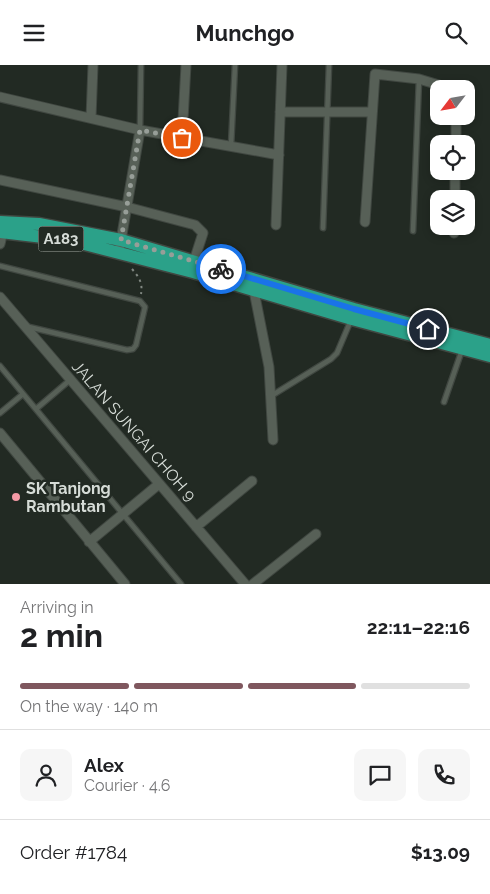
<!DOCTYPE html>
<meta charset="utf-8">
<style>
:root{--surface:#fff;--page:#f6f6f6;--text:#202124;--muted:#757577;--line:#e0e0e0;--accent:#7f575e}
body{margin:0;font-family:Raleway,sans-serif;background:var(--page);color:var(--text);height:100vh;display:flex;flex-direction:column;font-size:19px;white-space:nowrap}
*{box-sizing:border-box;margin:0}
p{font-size:16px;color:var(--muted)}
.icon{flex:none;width:28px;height:28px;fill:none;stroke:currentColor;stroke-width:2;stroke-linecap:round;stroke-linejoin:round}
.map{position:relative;height:519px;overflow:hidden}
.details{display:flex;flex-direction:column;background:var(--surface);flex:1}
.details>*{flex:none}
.needle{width:32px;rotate:239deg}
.buttons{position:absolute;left:430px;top:15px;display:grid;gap:10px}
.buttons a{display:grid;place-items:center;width:45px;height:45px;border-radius:10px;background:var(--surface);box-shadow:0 2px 8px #0003;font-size:25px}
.pin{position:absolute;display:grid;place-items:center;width:42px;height:42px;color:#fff;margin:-21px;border:2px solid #fff;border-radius:50%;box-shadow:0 1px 5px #0007}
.courier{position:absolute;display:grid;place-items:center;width:50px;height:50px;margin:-25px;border:4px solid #1a73e8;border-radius:50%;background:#fff;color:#222;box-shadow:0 1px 6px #0007}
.overview em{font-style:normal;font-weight:700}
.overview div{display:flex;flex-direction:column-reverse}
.overview{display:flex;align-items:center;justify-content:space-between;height:85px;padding:0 20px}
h1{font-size:32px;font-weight:700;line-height:38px}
.bar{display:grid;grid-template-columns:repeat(4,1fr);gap:8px 5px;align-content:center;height:60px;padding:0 20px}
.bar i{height:6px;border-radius:4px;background:var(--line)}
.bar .on{background:var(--accent)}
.bar p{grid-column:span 4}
.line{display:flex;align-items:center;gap:12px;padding:0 20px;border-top:1px solid var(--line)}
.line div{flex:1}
.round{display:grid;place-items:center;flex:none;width:52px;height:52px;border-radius:10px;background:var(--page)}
header{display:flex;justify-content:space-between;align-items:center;height:65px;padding:0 20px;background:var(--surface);font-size:22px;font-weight:700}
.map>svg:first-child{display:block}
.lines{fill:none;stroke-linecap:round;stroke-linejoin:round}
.lane-casing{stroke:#404741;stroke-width:7}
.street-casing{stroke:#404741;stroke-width:11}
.primary-casing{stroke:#404741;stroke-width:15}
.path{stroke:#818882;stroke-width:2;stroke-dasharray:2.5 4;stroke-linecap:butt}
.lane{stroke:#576057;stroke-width:4.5}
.street{stroke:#576057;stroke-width:9}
.primary{stroke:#2ba189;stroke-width:12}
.done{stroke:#979e98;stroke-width:5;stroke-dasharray:0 9}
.route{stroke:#1a73e8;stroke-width:6}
.poi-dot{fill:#f49aa5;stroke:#222a23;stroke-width:2}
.labels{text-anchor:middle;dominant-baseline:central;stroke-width:5;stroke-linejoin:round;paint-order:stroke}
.shield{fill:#222a23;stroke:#a0a7a1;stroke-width:1}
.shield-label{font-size:15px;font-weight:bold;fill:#d6dcd7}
.street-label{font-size:16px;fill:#d6dcd7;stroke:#222a23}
.poi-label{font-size:16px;font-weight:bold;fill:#d6dcd7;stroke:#222a23;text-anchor:start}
</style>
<header><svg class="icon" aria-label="menu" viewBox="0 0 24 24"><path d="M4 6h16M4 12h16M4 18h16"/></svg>Munchgo<svg class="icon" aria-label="search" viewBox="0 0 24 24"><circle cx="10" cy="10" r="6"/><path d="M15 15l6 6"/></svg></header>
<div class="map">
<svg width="490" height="519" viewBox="0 0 490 519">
<rect width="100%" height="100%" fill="#222a23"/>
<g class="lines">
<defs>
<path id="lane" d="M140,65L141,0
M231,81L235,0
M323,163L329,0
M413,166L419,14
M0,201L140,236L145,242L136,280L133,284L127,285L29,262
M0,301L181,519
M271,331L331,294L337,288L351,255
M444,337L462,285
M36,344L70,315
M0,348L23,329"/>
<path id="street" d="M0,32L140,65L279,90
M280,47H372
M91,53L93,0
M182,73L186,0
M456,79V51
M0,115L127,142L195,160L203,168L194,196
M455,134V106
M365,157L375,9L419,14L452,24
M276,160L282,0
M454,168L455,161
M0,179L4,162
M120,181L140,65
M254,226L269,302L273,375
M0,232L245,519
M0,368L125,519
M196,462L252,416
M89,477L159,419
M253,519L316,469"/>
<path id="primary" d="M0,157L39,159L121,175L354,244L490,280
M0,167L69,175L193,207L352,254L490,291"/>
</defs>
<use href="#lane" class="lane-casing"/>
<use href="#street" class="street-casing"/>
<use href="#primary" class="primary-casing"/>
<path class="path" d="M132,204C139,212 143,218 141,229"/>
<use href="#lane" class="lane"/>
<use href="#street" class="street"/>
<use href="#primary" class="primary"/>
</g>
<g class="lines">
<path class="done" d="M182,73L140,65L121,175L221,204"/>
<path class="route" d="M221,204L354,244L428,264"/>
</g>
<circle class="poi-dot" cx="16" cy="432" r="5"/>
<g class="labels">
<rect class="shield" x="38.5" y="161.5" width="45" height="25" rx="4"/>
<g class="shield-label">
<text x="61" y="174">A183</text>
</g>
<g class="street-label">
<text transform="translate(134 366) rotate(49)">JALAN SUNGAI CHOH 9</text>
</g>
<g class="poi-label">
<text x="26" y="423">SK Tanjong<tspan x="26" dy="18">Rambutan</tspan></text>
</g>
</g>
</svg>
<div class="buttons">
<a><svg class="needle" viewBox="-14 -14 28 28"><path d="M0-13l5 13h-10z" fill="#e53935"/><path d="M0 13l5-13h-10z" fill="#757577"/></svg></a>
<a><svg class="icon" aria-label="locate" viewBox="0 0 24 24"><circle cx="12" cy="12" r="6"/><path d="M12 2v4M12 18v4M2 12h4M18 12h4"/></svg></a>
<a><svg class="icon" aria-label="layers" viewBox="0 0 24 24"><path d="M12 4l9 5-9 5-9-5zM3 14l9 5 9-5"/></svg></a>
</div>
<div class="pin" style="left:182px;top:73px;background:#ea580c"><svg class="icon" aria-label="bag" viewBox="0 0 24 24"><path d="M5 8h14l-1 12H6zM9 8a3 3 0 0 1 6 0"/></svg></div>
<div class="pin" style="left:428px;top:264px;background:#1f2937"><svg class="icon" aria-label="home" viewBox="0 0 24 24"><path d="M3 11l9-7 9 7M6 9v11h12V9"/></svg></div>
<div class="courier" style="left:221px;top:204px"><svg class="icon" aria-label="bike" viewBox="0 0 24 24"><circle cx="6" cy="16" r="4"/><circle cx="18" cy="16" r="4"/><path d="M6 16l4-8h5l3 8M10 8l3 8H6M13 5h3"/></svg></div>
</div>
<section class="details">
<div class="overview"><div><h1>2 min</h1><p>Arriving in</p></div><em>22:11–22:16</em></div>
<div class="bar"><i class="on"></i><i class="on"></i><i class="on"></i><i></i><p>On the way · 140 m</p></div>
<div class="line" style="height:90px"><a class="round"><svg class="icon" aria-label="person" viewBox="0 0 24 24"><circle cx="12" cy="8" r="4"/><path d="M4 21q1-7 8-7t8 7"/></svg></a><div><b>Alex</b><p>Courier · 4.6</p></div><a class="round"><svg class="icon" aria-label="chat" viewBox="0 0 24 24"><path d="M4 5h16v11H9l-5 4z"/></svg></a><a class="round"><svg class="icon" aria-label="phone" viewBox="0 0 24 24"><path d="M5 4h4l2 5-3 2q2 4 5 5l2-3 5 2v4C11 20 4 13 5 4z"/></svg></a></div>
<div class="line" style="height:65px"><div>Order #1784</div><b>$13.09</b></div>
</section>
